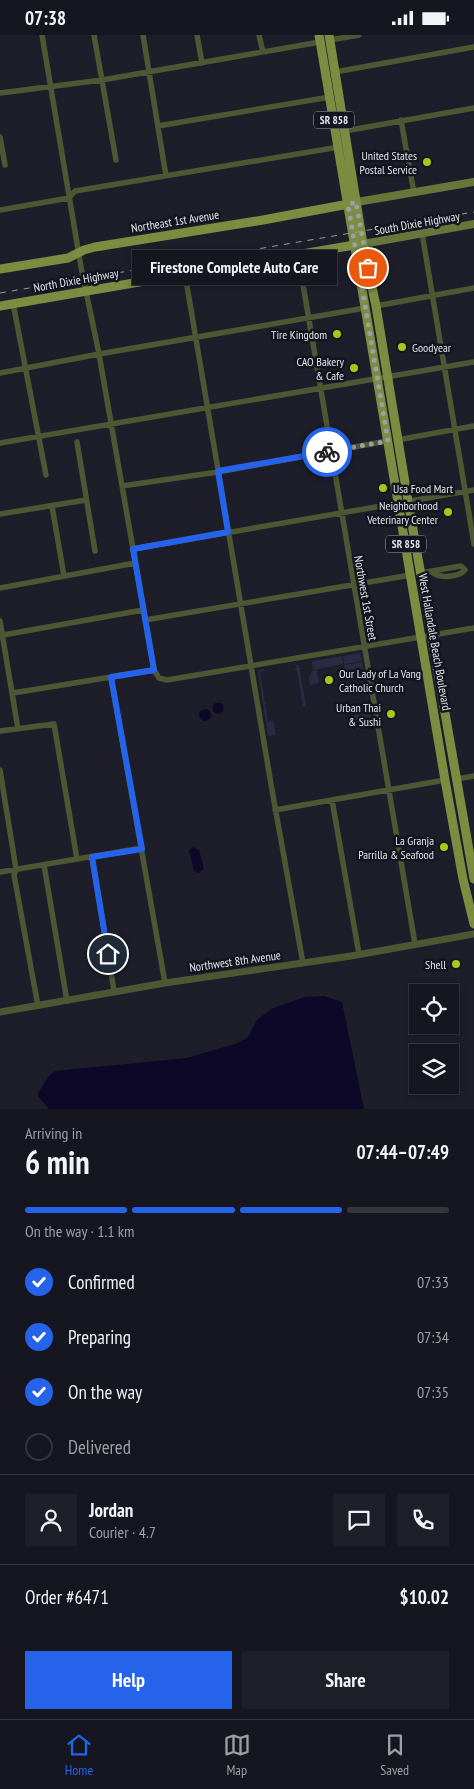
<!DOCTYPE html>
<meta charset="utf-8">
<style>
:root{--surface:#161620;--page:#1f1f29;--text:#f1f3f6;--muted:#9e9fa5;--line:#35353e;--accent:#2563eb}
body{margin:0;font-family:"PT Sans Narrow",sans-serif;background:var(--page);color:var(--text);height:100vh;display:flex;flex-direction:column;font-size:19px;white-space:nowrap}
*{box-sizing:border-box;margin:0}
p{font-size:16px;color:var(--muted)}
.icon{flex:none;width:28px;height:28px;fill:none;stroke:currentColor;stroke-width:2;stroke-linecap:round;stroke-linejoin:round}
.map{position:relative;height:1074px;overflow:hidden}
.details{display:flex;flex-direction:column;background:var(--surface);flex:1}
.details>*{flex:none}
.fabs{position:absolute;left:409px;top:949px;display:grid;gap:10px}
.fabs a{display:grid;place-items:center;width:50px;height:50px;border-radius:0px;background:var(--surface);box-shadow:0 2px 8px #0003,0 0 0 1px var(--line);font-size:25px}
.pin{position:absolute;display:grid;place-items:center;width:42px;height:42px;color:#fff;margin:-21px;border:2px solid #fff;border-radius:50%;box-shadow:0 1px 5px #0007}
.courier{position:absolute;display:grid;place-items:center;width:50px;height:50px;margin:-25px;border:4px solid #2563eb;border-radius:50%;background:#fff;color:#222;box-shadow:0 1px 6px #0007}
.bubble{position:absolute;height:35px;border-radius:0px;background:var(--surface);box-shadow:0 2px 8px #0003,0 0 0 1px var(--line);font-size:16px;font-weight:800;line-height:35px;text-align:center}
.headline em{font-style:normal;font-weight:800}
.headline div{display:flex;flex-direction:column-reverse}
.headline{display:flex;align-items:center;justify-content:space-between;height:85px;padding:0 25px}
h1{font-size:32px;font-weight:800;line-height:38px}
.bar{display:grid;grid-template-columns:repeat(4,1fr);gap:8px 5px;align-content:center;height:60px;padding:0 25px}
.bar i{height:6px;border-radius:4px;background:var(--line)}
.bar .current{background:var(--accent)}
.bar p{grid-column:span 4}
.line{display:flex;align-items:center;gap:12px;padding:0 25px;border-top:1px solid var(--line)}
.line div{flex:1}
.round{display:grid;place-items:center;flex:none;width:52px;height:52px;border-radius:0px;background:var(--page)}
ol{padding:0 25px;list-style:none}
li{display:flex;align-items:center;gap:15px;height:55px}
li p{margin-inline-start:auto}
li .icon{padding:5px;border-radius:50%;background:var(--accent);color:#fff;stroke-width:4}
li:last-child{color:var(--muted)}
li i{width:28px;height:28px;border:2px solid var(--line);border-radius:50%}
.button{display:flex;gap:10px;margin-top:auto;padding:10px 25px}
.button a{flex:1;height:58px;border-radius:0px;background:var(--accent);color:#fff;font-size:20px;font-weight:800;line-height:58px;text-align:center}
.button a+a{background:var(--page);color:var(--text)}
.status{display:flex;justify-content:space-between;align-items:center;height:35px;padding:0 25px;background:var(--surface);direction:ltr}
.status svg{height:14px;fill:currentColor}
.menu{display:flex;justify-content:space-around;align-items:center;height:70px;border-top:1px solid var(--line);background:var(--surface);font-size:14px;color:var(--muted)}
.menu a{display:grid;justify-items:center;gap:2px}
.menu .current{color:var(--accent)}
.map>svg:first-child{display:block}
.green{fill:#2b2a45}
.water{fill:#0d0827}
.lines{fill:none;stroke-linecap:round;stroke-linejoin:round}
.minor{stroke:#4e5633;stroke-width:5.5}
.tertiary{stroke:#4e5633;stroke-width:7}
.secondary{stroke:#68753b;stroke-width:8}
.primary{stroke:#7c8c40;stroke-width:9}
.rail{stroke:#9999a2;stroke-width:1;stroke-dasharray:6 6;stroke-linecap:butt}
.done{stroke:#9e9ea7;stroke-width:5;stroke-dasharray:0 9}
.route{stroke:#2563eb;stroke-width:6}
.poi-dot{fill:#aac717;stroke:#151520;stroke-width:2}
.labels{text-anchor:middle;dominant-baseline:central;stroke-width:5;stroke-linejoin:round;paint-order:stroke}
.shield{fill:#151520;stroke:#a5a5ae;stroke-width:1}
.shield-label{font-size:11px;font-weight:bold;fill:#e3e3eb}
.poi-label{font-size:12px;fill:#e3e3eb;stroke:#151520;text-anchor:end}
.street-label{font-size:12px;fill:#e3e3eb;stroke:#151520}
</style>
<div class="status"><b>07:38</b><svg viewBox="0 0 49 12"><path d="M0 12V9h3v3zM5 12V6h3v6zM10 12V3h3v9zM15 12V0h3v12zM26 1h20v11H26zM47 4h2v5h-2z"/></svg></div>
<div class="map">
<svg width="474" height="1074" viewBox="0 0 474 1074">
<rect width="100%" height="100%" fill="#1e1e2a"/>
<path class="green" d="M360,618L362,626L344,629L343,621Z
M342,621L343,629L313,635L312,626Z
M362,627L364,641L348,644L344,630Z
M296,630H299L306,671L303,672L297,635L293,634L297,633Z
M264,634V636L260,637L265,667L268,668L265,669L268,687L273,686L276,700L268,701L258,635Z
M317,635L319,648L310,650L309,642L312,636Z
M369,672L372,691L356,694L353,674Z"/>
<path class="water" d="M212.5 673a5.5 5.5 0 1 1 11 0a5.5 5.5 0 1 1-11 0Z
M199 680a6 6 0 1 1 12 0a6 6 0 1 1-12 0Z
M193,812L199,815L204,834L199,838L194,836L189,815Z
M324,961L342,967L364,1074H49L38,1061V1058L49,1041L55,1036L187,1023L238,1008L248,1002L257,985L273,973L305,962Z"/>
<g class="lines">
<path class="minor" d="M42,0L81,232L99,319L151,617L154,635L159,643L167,645L474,593
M94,0L116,125
M143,0L166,141
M197,0L202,28
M259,0L263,17
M330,5L359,0
M335,37L474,12
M0,58L102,45L320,7
M401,85L414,158
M158,91L330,62
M345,96L474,73
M0,102L5,130
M0,175L69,163L75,156L339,112
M422,198L474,509
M298,220L415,909
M185,239L272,755L303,928
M13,268L46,440
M376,271L474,253
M0,338L99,319L365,273
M397,405L474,391
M77,407L95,516
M0,408L474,327
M122,451L218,437L387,406
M52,471L64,541
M0,479L86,465
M133,514L474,455
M421,538L461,531L465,535C459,542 439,544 432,537
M0,553L135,528
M145,585L411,540
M0,586L18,694
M3,600L143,575
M111,642L165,948
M13,658L154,635
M0,696L54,689L77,824
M0,735L16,834L14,840L38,971
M457,744L474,741
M332,765L359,919
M275,775L445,745
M92,822L114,956
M44,830L67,966
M0,837L142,813"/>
<path class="tertiary" d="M0,977L165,948L351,921L474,899"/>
<path class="secondary" d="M357,167L474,147
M363,209L474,189"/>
<path class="primary" d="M319,0L445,745L463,844L474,889
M329,0L363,209L376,271L408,466L474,844
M0,234L68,223L84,215L95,212L263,185L354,168
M0,271L360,209"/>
<path class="rail" d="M0,258L474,177"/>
</g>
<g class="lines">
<path class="done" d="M327,417L388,406L348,170L356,167L368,233"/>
<path class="route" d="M108,919L92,822L142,814L111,642L154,635L133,514L228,497L218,436L327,417"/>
</g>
<g class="poi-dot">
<circle cx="427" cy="127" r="5"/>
<circle cx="337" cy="299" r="5"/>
<circle cx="402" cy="312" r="5"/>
<circle cx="354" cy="333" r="5"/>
<circle cx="383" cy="453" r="5"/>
<circle cx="448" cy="477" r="5"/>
<circle cx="329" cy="645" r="5"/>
<circle cx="391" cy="679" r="5"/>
<circle cx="444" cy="812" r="5"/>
<circle cx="456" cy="929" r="5"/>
</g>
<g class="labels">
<g class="shield">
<rect x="314" y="76.5" width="40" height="17" rx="4"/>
<rect x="386" y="500.5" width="40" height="17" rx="4"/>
</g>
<g class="shield-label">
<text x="334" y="85">SR 858</text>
<text x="406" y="509">SR 858</text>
</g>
<g class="poi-label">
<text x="417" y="120">United States<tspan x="417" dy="14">Postal Service</tspan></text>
<text x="327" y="299">Tire Kingdom</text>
<text x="412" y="312" text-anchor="start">Goodyear</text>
<text x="344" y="326">CAO Bakery<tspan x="344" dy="14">&amp; Cafe</tspan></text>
<text x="393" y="453" text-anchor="start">Usa Food Mart</text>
<text x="438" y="470">Neighborhood<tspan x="438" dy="14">Veterinary Center</tspan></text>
<text x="339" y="638" text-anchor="start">Our Lady of La Vang<tspan x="339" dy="14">Catholic Church</tspan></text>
<text x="381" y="672">Urban Thai<tspan x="381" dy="14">&amp; Sushi</tspan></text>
<text x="434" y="805">La Granja<tspan x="434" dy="14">Parrilla &amp; Seafood</tspan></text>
<text x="446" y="929">Shell</text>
</g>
<g class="street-label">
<text transform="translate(175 186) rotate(-9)">Northeast 1st Avenue</text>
<text transform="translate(417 188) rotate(-10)">South Dixie Highway</text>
<text transform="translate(76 245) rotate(-10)">North Dixie Highway</text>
<text transform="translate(366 563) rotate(80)">Northwest 1st Street</text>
<text transform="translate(435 607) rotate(80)">West Hallandale Beach Boulevard</text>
<text transform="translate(235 926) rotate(-8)">Northwest 8th Avenue</text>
</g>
</g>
</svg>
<div class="fabs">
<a><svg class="icon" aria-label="locate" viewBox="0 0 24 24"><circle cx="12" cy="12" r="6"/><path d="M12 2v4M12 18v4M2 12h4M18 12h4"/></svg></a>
<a><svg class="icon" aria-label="layers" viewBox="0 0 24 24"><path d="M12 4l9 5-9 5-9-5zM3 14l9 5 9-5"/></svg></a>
</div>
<div class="pin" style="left:368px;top:233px;background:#ea580c"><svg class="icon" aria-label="bag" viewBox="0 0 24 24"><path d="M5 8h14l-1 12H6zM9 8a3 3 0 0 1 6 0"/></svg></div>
<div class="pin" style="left:108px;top:919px;background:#1f2937"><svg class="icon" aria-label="home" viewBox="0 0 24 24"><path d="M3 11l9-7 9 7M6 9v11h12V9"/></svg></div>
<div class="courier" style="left:327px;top:417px"><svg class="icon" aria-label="bike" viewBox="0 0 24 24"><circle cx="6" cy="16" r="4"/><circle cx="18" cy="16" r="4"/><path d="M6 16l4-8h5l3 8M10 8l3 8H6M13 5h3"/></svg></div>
<div class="bubble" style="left:132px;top:215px;width:205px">Firestone Complete Auto Care</div>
</div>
<section class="details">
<div class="headline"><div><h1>6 min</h1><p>Arriving in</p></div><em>07:44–07:49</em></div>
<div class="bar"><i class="current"></i><i class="current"></i><i class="current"></i><i></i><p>On the way · 1.1 km</p></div>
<ol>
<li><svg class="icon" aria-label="check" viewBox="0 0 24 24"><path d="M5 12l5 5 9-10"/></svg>Confirmed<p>07:33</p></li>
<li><svg class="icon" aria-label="check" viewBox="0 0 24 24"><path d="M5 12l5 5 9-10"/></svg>Preparing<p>07:34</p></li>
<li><svg class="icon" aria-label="check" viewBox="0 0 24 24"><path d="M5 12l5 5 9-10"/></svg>On the way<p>07:35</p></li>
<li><i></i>Delivered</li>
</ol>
<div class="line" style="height:90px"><a class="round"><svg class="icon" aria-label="person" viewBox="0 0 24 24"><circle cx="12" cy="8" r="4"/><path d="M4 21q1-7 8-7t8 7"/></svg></a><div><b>Jordan</b><p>Courier · 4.7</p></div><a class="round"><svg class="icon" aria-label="chat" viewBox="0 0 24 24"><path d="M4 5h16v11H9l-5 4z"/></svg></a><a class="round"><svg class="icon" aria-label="phone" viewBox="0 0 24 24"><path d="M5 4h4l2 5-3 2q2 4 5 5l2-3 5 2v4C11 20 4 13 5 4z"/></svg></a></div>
<div class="line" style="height:65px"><div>Order #6471</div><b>$10.02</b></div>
<div class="button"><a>Help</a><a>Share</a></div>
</section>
<nav class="menu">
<a class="current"><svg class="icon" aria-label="home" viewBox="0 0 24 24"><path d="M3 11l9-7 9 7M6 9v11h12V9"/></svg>Home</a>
<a><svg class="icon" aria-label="map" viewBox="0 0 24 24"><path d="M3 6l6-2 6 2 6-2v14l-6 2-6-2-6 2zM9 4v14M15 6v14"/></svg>Map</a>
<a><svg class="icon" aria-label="saved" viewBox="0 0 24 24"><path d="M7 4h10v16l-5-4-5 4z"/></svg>Saved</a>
</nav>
